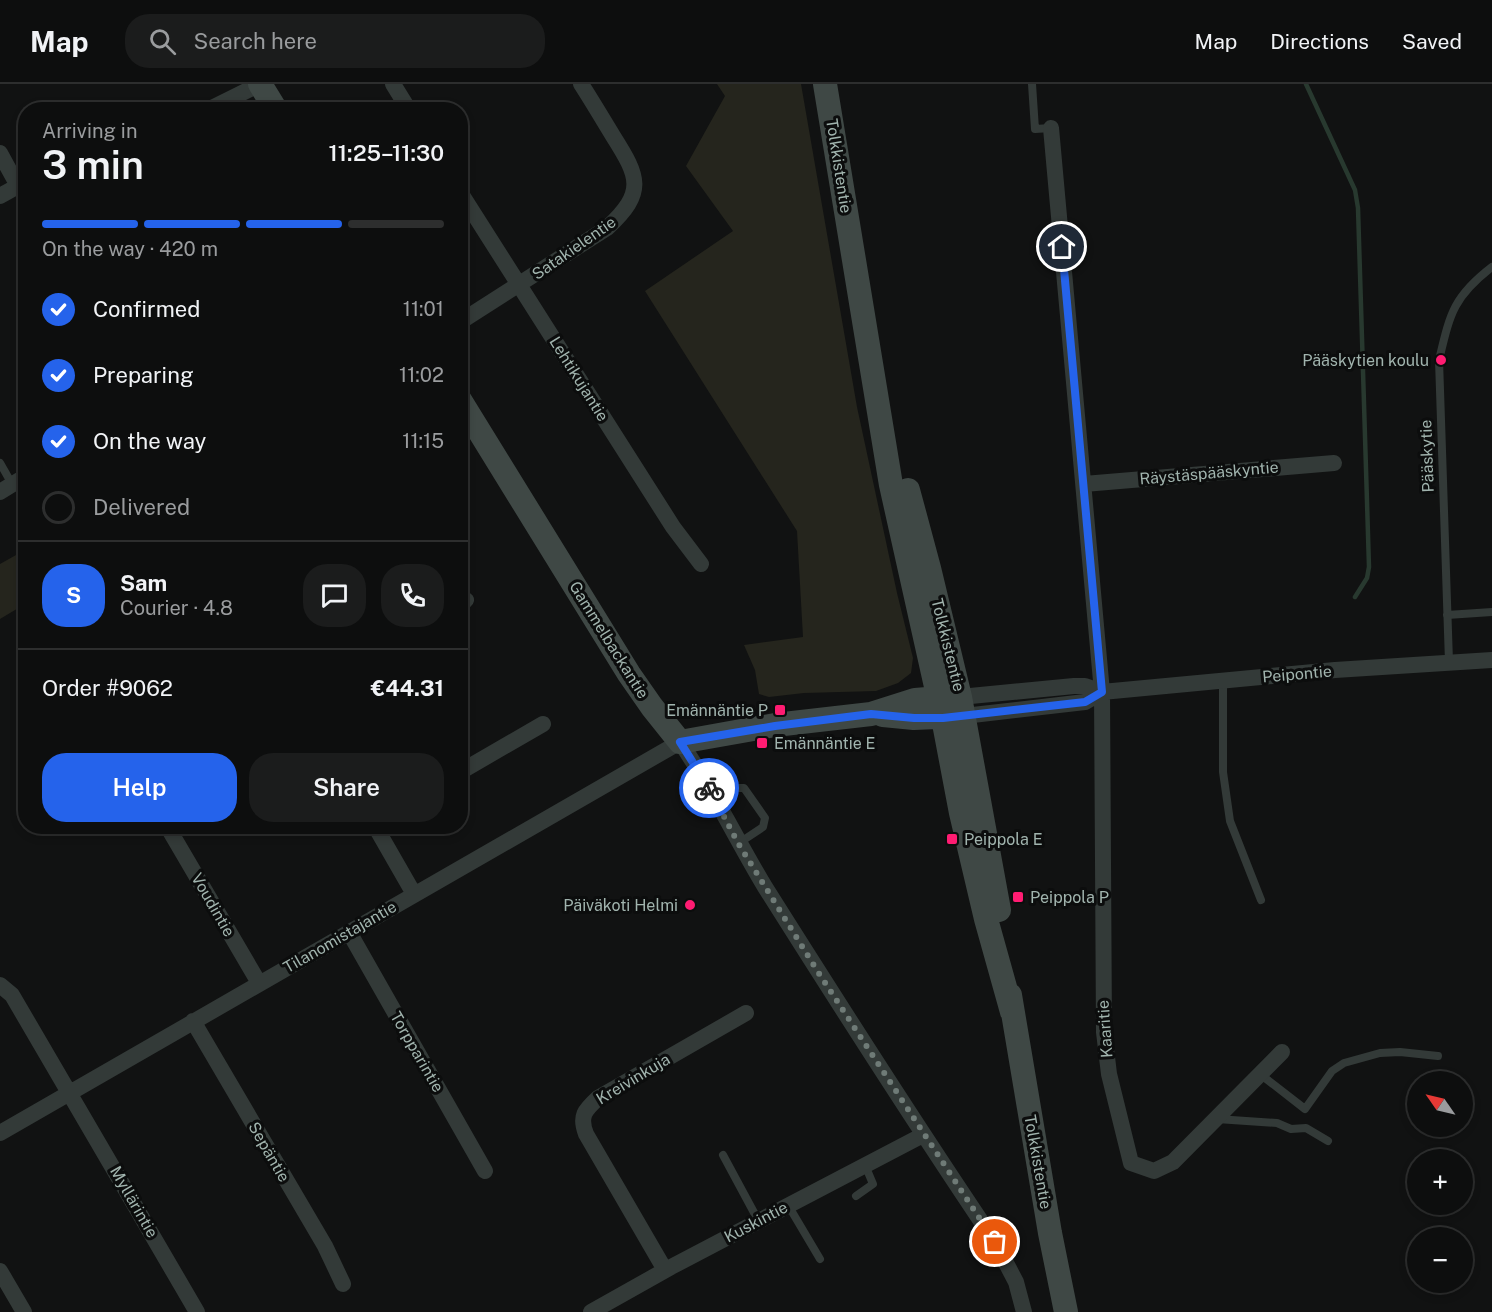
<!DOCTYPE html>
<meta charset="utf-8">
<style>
:root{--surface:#0d0e0e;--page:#1b1c1c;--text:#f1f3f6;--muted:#9a9c9e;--line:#2d2e2e;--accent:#2563eb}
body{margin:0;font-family:"Public Sans",sans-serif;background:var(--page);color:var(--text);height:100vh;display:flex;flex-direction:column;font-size:22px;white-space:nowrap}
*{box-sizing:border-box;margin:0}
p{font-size:20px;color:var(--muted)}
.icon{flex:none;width:33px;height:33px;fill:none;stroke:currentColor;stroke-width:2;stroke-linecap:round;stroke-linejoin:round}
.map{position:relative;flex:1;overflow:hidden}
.drawer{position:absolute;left:18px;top:18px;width:450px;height:732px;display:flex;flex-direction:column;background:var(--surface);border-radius:24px;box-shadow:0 3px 9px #0003,0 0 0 2px var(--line)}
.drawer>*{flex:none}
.needle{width:39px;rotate:304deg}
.tools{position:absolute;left:1407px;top:987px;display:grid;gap:12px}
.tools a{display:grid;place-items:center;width:66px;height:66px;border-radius:50%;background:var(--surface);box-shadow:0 3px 9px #0003,0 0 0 2px var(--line);font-size:30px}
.pin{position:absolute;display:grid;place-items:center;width:51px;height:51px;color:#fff;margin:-26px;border:3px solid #fff;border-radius:50%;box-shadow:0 2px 6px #0007}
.courier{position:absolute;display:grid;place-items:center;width:60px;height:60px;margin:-30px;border:4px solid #2563eb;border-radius:50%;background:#fff;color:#222;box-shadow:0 2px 8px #0007}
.summary em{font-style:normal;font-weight:600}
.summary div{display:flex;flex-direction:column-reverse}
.summary{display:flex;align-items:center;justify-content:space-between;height:102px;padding:0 24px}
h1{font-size:39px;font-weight:600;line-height:45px}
.bar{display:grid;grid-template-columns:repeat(4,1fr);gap:9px 6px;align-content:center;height:72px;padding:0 24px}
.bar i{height:8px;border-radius:4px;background:var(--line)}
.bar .selected{background:var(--accent)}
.bar p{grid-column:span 4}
.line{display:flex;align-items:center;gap:15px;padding:0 24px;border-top:2px solid var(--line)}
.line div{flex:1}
.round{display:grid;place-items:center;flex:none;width:63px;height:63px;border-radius:24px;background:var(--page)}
ol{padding:0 24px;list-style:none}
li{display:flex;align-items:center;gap:18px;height:66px}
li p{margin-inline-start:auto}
li .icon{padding:6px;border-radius:50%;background:var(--accent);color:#fff;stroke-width:4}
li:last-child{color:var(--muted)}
li i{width:33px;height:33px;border:3px solid var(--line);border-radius:50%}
.button{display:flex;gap:12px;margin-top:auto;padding:12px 24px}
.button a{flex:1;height:69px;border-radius:24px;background:var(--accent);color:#fff;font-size:24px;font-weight:600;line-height:69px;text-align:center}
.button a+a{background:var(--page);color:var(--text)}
header{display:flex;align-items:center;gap:36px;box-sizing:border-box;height:84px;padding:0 30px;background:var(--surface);border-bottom:2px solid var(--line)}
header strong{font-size:28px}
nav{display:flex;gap:33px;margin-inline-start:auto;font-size:21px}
.search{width:420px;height:54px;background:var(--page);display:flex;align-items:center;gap:15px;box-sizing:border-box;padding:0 21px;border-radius:24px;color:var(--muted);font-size:22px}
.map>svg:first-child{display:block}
.green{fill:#25251d}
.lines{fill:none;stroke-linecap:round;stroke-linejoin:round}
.stream{stroke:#28392f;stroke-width:4.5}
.lane{stroke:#333a38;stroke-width:8}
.street{stroke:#333a38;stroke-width:16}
.secondary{stroke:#3f4845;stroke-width:24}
.done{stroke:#6f7b77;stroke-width:6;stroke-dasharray:0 10.8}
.route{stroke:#2563eb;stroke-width:8}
.poi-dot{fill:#ff1c72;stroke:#0c0d0d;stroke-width:2}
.labels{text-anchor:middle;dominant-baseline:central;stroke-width:6;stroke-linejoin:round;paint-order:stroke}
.street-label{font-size:16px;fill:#a1b4ae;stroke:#0c0d0d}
.poi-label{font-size:16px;fill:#a1b4ae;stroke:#0c0d0d;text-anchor:end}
</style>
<header>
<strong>Map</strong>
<div class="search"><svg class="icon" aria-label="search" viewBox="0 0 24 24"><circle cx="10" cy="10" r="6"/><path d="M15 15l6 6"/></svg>Search here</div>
<nav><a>Map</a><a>Directions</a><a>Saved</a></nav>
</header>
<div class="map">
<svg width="1492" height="1228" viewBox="0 0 1492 1228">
<rect width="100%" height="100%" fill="#111212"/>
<path class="green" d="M717,0H801L857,323L897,509L913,574L911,589L898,599L876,607L804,609L769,613L759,610L755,586L744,561L803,553L797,447L645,207L733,147L686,82L725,12Z
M25,466V520L0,535V480Z"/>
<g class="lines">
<path class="stream" d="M1306,0L1355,106L1358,124L1369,483L1367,494L1355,513"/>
<path class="lane" d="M1032,0L1035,45L1051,44
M25,314H26
M0,379L12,400
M1447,531L1492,528
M1449,578L1439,276C1450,230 1453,213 1492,183
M1223,597V688L1230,737L1261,816
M712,709L734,704H744L765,734L763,743L739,759
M1260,990L1305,1025L1332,987L1344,979L1380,969L1400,968L1438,972
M1217,1035L1277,1039L1291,1045L1306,1044L1328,1057
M723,1071L758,1136
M856,1112L873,1100L865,1081
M788,1121L820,1175"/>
<path class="street" d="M393,0L409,26
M208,26L260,0
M1051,44L1102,608L1104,948L1109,990L1131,1079L1154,1087L1173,1078L1282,968
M0,69L18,102L0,112
M460,108L673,443L701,480
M460,238L607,144C646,108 639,93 613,52C602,34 592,17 581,0
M1084,400L1334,379
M0,408L26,392
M460,520L466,516
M960,613L1074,602H1085L1102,608
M964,632L1085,618L1102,608L1335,586L1492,576
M460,688L543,640
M167,742L259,899
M375,742L414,810
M349,848L485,1087
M0,901L12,911L197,1228
M193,937L325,1162L343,1200
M0,1049L680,658C712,704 736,755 765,803C840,922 916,1041 995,1158L1016,1198L1024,1228
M665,1186L586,1050C579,1032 585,1026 598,1014L746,929
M0,1187L24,1228
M591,1228L671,1183L923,1051"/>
<path class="secondary" d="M260,0L276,26
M825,0L891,401L943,634L961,729L986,835L1012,928
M460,316L629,590L652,623L680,658L775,641L871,630L915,616L952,613
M908,406L929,484L960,613L999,826
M883,631L914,634L959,632
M1010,911L1050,1149L1066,1228"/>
</g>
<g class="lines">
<path class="done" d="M709,704L738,759L818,888L995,1158"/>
<path class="route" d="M709,704L680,658L775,642L871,630L914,634H943L1085,618L1102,608L1062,163"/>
</g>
<g class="poi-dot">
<circle cx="1441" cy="276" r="6"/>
<rect x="774" y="620" width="12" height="12" rx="3"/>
<rect x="756" y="653" width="12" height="12" rx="3"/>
<rect x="946" y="749" width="12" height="12" rx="3"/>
<rect x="1012" y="807" width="12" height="12" rx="3"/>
<circle cx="690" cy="821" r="6"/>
</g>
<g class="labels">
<g class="street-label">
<text transform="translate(839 82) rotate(81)">Tolkkistentie</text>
<text transform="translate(574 164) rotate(-35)">Satakielentie</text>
<text transform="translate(579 295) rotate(58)">Lehtikujantie</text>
<text transform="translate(1427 372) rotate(-92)">Pääskytie</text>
<text transform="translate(1209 389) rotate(-5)">Räystäspääskyntie</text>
<text transform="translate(609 556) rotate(58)">Gammelbackantie</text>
<text transform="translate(948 561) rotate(76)">Tolkkistentie</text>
<text transform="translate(1297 590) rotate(-5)">Peipontie</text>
<text transform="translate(213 821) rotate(60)">Voudintie</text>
<text transform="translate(340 853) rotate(-30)">Tilanomistajantie</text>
<text transform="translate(1105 945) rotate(-94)">Kaaritie</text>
<text transform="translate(417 968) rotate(60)">Torpparintie</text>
<text transform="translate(633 995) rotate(-31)">Kreivinkuja</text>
<text transform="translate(269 1068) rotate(60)">Sepäntie</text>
<text transform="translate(1038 1078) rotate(80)">Tolkkistentie</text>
<text transform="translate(134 1118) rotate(60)">Myllärintie</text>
<text transform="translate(756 1138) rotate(-28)">Kuskintie</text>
</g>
<g class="poi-label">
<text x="1429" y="276">Pääskytien koulu</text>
<text x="768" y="626">Emännäntie P</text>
<text x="774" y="659" text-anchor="start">Emännäntie E</text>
<text x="964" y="755" text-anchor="start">Peippola E</text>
<text x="1030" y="813" text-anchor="start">Peippola P</text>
<text x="678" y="821">Päiväkoti Helmi</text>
</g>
</g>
</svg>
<div class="tools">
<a><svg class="needle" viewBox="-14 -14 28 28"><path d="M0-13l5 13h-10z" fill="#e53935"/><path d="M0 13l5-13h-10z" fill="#9a9c9e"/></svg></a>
<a>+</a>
<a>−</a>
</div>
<div class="pin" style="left:995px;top:1158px;background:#ea580c"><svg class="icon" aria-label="bag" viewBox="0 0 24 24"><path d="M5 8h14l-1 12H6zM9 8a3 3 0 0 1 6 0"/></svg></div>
<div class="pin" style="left:1062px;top:163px;background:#1f2937"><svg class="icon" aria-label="home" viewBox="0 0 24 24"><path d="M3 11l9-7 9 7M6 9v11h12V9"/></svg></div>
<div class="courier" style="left:709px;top:704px"><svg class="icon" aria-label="bike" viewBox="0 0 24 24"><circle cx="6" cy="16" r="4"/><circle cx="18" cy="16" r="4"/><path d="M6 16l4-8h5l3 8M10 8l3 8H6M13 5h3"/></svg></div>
<section class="drawer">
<div class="summary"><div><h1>3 min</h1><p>Arriving in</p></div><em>11:25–11:30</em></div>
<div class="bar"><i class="selected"></i><i class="selected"></i><i class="selected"></i><i></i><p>On the way · 420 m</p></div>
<ol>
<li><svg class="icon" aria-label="check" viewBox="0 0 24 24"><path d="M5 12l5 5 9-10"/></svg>Confirmed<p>11:01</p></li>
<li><svg class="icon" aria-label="check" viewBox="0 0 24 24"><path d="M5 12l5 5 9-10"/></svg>Preparing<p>11:02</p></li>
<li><svg class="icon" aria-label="check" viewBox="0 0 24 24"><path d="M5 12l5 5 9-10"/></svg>On the way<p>11:15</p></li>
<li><i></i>Delivered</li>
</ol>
<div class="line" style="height:108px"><b class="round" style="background:var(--accent);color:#fff">S</b><div><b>Sam</b><p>Courier · 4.8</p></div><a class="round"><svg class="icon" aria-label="chat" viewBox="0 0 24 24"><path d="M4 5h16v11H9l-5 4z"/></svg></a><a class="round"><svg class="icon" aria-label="phone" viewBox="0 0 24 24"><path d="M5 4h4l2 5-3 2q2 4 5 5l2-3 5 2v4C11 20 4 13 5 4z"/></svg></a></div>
<div class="line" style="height:78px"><div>Order #9062</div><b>€44.31</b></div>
<div class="button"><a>Help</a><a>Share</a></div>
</section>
</div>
